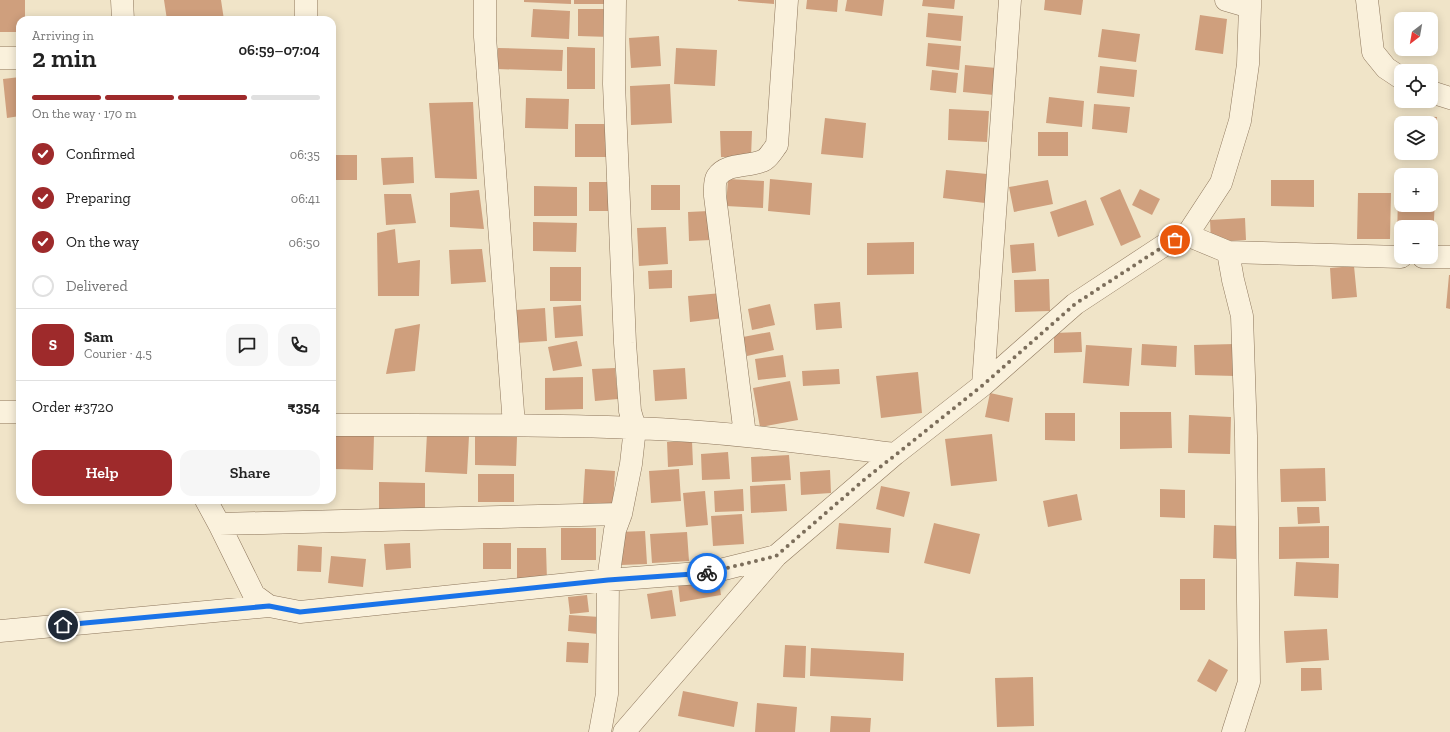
<!DOCTYPE html>
<meta charset="utf-8">
<style>
:root{--surface:#fff;--page:#f6f6f6;--text:#222;--muted:#767676;--line:#e0e0e0;--accent:#9e2a2b}
body{margin:0;font-family:"Zilla Slab",serif;background:var(--page);color:var(--text);height:100vh;display:flex;flex-direction:column;font-size:15px;white-space:nowrap}
*{box-sizing:border-box;margin:0}
p{font-size:13px;color:var(--muted)}
.icon{flex:none;width:22px;height:22px;fill:none;stroke:currentColor;stroke-width:2;stroke-linecap:round;stroke-linejoin:round}
.map{position:relative;flex:1;overflow:hidden}
.details{position:absolute;left:16px;top:16px;width:320px;height:488px;display:flex;flex-direction:column;background:var(--surface);border-radius:12px;box-shadow:0 2px 10px #0003}
.details>*{flex:none}
.needle{width:26px;rotate:211deg}
.buttons{position:absolute;left:1394px;top:12px;display:grid;gap:8px}
.buttons a{display:grid;place-items:center;width:44px;height:44px;border-radius:8px;background:var(--surface);box-shadow:0 2px 10px #0003;font-size:20px}
.pin{position:absolute;display:grid;place-items:center;width:34px;height:34px;color:#fff;margin:-17px;border:2px solid #fff;border-radius:50%;box-shadow:0 1px 4px #0007}
.courier{position:absolute;display:grid;place-items:center;width:40px;height:40px;margin:-20px;border:3px solid #1a73e8;border-radius:50%;background:#fff;color:#222;box-shadow:0 1px 5px #0007}
.headline em{font-style:normal;font-weight:600}
.headline div{display:flex;flex-direction:column-reverse}
.headline{display:flex;align-items:center;justify-content:space-between;height:68px;padding:0 16px}
h1{font-size:26px;font-weight:600;line-height:30px}
.bar{display:grid;grid-template-columns:repeat(4,1fr);gap:6px 4px;align-content:center;height:48px;padding:0 16px}
.bar i{height:5px;border-radius:3px;background:var(--line)}
.bar .current{background:var(--accent)}
.bar p{grid-column:span 4}
.line{display:flex;align-items:center;gap:10px;padding:0 16px;border-top:1px solid var(--line)}
.line div{flex:1}
.round{display:grid;place-items:center;flex:none;width:42px;height:42px;border-radius:12px;background:var(--page)}
ol{padding:0 16px;list-style:none}
li{display:flex;align-items:center;gap:12px;height:44px}
li p{margin-inline-start:auto}
li .icon{padding:4px;border-radius:50%;background:var(--accent);color:#fff;stroke-width:4}
li:last-child{color:var(--muted)}
li i{width:22px;height:22px;border:2px solid var(--line);border-radius:50%}
.action{display:flex;gap:8px;margin-top:auto;padding:8px 16px}
.action a{flex:1;height:46px;border-radius:12px;background:var(--accent);color:#fff;font-size:16px;font-weight:600;line-height:46px;text-align:center}
.action a+a{background:var(--page);color:var(--text)}
.map>svg:first-child{display:block}
.building{fill:#cf9f7d}
.lines{fill:none;stroke-linecap:round;stroke-linejoin:round}
.street-casing{stroke:#8d765c;stroke-width:23}
.street{stroke:#faf1dc;stroke-width:22}
.done{stroke:#7c6e5b;stroke-width:4;stroke-dasharray:0 7.2}
.route{stroke:#1a73e8;stroke-width:5}
</style>
<div class="map">
<svg width="1450" height="732" viewBox="0 0 1450 732">
<rect width="100%" height="100%" fill="#f0e4c8"/>
<path class="building" d="M0,0H25V20H20V32H0Z
M164,0H221L224,20H167Z
M524,0H571V4L524,2Z
M574,0H612V4H574Z
M738,0H774V4L738,1Z
M807,0H838L837,12L806,9Z
M847,0H884L882,16L845,11Z
M923,0H955L954,9L922,6Z
M1045,0H1083L1081,15L1044,10Z
M533,9L570,11L569,39L531,37Z
M578,9H611L610,37L578,36Z
M928,13L963,16L961,41L926,37Z
M1200,15L1227,19L1223,54L1195,50Z
M1102,29L1140,34L1136,62L1098,57Z
M659,36L661,66L631,68L629,38Z
M928,43L961,46L959,70L926,66Z
M567,47L595,48V89H567Z
M498,48L563,50L562,71L497,69Z
M676,48L717,50L715,86L674,84Z
M965,65L996,68L994,95L963,92Z
M1100,66L1137,70L1134,97L1097,93Z
M932,70L958,73L956,93L930,90Z
M20,77V116L7,118L3,79Z
M670,84L672,123L631,125L630,86Z
M1049,97L1084,101L1082,127L1046,123Z
M526,98L569,99L568,129L525,128Z
M473,102L477,179L435,178L429,103Z
M1094,104L1130,107L1127,133L1092,129Z
M949,109L989,111L987,142L948,140Z
M1408,116L1437,117L1435,155L1416,154V153H1431V123H1408Z
M825,118L866,123L863,158L821,154Z
M575,124H606V157H575Z
M720,131H752L751,157H721Z
M1038,132H1068V156H1038Z
M332,155H357V180H332Z
M413,157L414,183L383,185L381,158Z
M18,167H20V184H19Z
M946,170L987,174L985,203L943,198Z
M728,179L764,181L763,208L726,206Z
M770,179L812,183L810,215L768,211Z
M1048,180L1053,204L1014,212L1009,187Z
M1271,180H1314V207L1271,206Z
M589,182H608L609,211H589Z
M651,185H680V210H651Z
M534,186L577,187V216H534Z
M1120,189L1141,237L1121,246L1100,198Z
M1140,189L1160,199L1152,215L1132,205Z
M479,190L484,229L450,227V193Z
M1358,193H1391L1390,239H1357Z
M384,194H411L416,223L386,225Z
M1398,196H1401V205H1431V198H1435L1433,241H1431V227H1401V240L1397,239Z
M1086,200L1094,225L1058,237L1050,212Z
M709,211L711,240L689,241L688,212Z
M1245,218L1246,240L1211,242L1210,220Z
M533,222L577,223L576,252L533,251Z
M666,227L668,264L639,266L637,228Z
M395,229L398,263L420,260L419,296H378L377,233Z
M914,242V274L867,275V243Z
M1034,243L1036,271L1012,273L1010,245Z
M482,249L486,282L451,284L449,250Z
M1354,266L1357,297L1332,299L1330,268Z
M550,267H581V301H550Z
M672,270V288L649,289L648,271Z
M1449,275H1450V309L1446,308Z
M1049,279L1050,311L1015,312L1014,280Z
M722,293L724,318L690,322L688,296Z
M840,302L842,328L816,330L814,304Z
M770,304L775,325L752,330L748,309Z
M581,305L583,336L555,338L553,307Z
M545,308L547,341L516,343L515,310Z
M420,324L415,371L386,374L395,329Z
M770,332L774,350L747,356L743,337Z
M1081,332L1082,352L1054,353V333Z
M577,341L582,366L553,371L548,347Z
M1142,344L1177,346L1176,367L1141,365Z
M1235,344L1236,376L1195,375L1194,345Z
M1086,345L1132,348L1129,386L1083,383Z
M783,355L786,377L758,380L755,359Z
M615,368L618,399L595,401L592,369Z
M685,368L687,399L655,401L653,370Z
M839,369L840,384L803,386L802,371Z
M918,372L922,413L881,418L876,376Z
M583,377V409L545,410V378Z
M790,381L798,420L760,427L753,388Z
M990,393L1013,398L1009,422L985,417Z
M1120,412H1171L1172,448L1120,449Z
M1045,413H1075V441L1045,440Z
M1189,415L1231,417L1230,454L1188,453Z
M427,433L469,436L467,474L425,472Z
M335,434L374,435L373,470L334,469Z
M992,434L997,481L951,486L945,439Z
M475,435L517,437L516,466L475,465Z
M692,441L693,465L668,467L667,442Z
M728,452L730,479L702,480L701,454Z
M789,455L791,480L752,482L751,457Z
M1325,468L1326,501L1281,502L1280,469Z
M585,469L615,471L613,506L583,504Z
M679,469L681,501L651,503L649,471Z
M830,470L831,493L801,495L800,472Z
M478,474H514V502H478Z
M379,482L425,483V516L379,515Z
M785,484L787,511L751,513L750,486Z
M881,486L910,492L904,517L876,509Z
M743,489L744,511L715,512L714,491Z
M1160,489L1185,490V518L1160,517Z
M705,491L708,525L686,527L683,493Z
M1077,494L1082,520L1048,527L1043,501Z
M1297,507H1319L1320,523L1298,524Z
M742,514L744,544L713,546L711,516Z
M839,523L891,528L889,553L836,549Z
M934,523L980,534L970,574L924,563Z
M1214,525L1238,526L1236,559L1213,558Z
M1329,526V558L1279,559V527Z
M561,528H596V560H561Z
M645,531L647,564L621,565L619,532Z
M687,532L689,561L652,563L650,534Z
M410,543L411,568L386,570L384,544Z
M483,543H511V569H483Z
M298,545L322,547L321,572L297,571Z
M517,548H546L547,581L517,580Z
M331,556L366,559L363,587L328,583Z
M1296,562L1339,564L1338,598L1294,596Z
M718,576L721,595L680,602L678,583Z
M1180,579H1205V610H1180Z
M672,590L676,616L651,619L647,594Z
M587,595L589,612L570,614L568,597Z
M569,615L600,617L598,634L568,631Z
M1327,629L1329,660L1286,663L1284,631Z
M567,642L589,643L588,663L566,662Z
M785,645L806,646L805,678L783,677Z
M811,648L904,653L903,681L810,676Z
M1209,659L1228,670L1216,692L1197,681Z
M1301,668H1321L1322,690L1301,691Z
M1033,677L1034,726L997,727L995,678Z
M683,691L738,702L734,727L678,716Z
M757,703L797,707L795,732H755Z
M831,716L871,718L870,732H830Z"/>
<g class="lines">
<defs>
<path id="street" d="M122,0L123,20
M306,0V20
M485,0V37L514,425
M1226,0L1250,7
M1367,0L1373,52L1386,68L1401,78
M0,58H20
M1431,92L1450,98
M1187,235L1228,252L1233,280L1242,316L1246,436L1249,682L1233,732
M1228,252L1401,257
M1423,257H1450
M983,385L1010,0
M0,412H20
M332,425C433,425 533,424 634,428C722,431 809,443 895,454
M745,435L715,196C715,190 714,182 717,177C726,163 748,167 762,161C768,159 773,150 777,145L787,0
M206,500L219,524L254,595L269,606L300,612L608,580L712,572L776,556
M219,524L621,514
M0,631L269,606
M600,732L607,694L608,580L615,530L621,514L631,464L635,428L630,411L625,343L614,84L615,0
M624,732L776,556L895,454L983,385L1075,304L1163,246L1187,235L1221,183L1240,121L1248,64L1250,7V0"/>
</defs>
<use href="#street" class="street-casing"/>
<use href="#street" class="street"/>
</g>
<g class="lines">
<path class="done" d="M707,573L776,556L864,480L983,385L1075,304L1164,246L1175,240"/>
<path class="route" d="M63,625L269,606L300,612L608,580L707,573"/>
</g>
</svg>
<div class="buttons">
<a><svg class="needle" viewBox="-14 -14 28 28"><path d="M0-13l5 13h-10z" fill="#e53935"/><path d="M0 13l5-13h-10z" fill="#767676"/></svg></a>
<a><svg class="icon" aria-label="locate" viewBox="0 0 24 24"><circle cx="12" cy="12" r="6"/><path d="M12 2v4M12 18v4M2 12h4M18 12h4"/></svg></a>
<a><svg class="icon" aria-label="layers" viewBox="0 0 24 24"><path d="M12 4l9 5-9 5-9-5zM3 14l9 5 9-5"/></svg></a>
<a>+</a>
<a>−</a>
</div>
<div class="pin" style="left:1175px;top:240px;background:#ea580c"><svg class="icon" aria-label="bag" viewBox="0 0 24 24"><path d="M5 8h14l-1 12H6zM9 8a3 3 0 0 1 6 0"/></svg></div>
<div class="pin" style="left:63px;top:625px;background:#1f2937"><svg class="icon" aria-label="home" viewBox="0 0 24 24"><path d="M3 11l9-7 9 7M6 9v11h12V9"/></svg></div>
<div class="courier" style="left:707px;top:573px"><svg class="icon" aria-label="bike" viewBox="0 0 24 24"><circle cx="6" cy="16" r="4"/><circle cx="18" cy="16" r="4"/><path d="M6 16l4-8h5l3 8M10 8l3 8H6M13 5h3"/></svg></div>
<section class="details">
<div class="headline"><div><h1>2 min</h1><p>Arriving in</p></div><em>06:59–07:04</em></div>
<div class="bar"><i class="current"></i><i class="current"></i><i class="current"></i><i></i><p>On the way · 170 m</p></div>
<ol>
<li><svg class="icon" aria-label="check" viewBox="0 0 24 24"><path d="M5 12l5 5 9-10"/></svg>Confirmed<p>06:35</p></li>
<li><svg class="icon" aria-label="check" viewBox="0 0 24 24"><path d="M5 12l5 5 9-10"/></svg>Preparing<p>06:41</p></li>
<li><svg class="icon" aria-label="check" viewBox="0 0 24 24"><path d="M5 12l5 5 9-10"/></svg>On the way<p>06:50</p></li>
<li><i></i>Delivered</li>
</ol>
<div class="line" style="height:72px"><b class="round" style="background:var(--accent);color:#fff">S</b><div><b>Sam</b><p>Courier · 4.5</p></div><a class="round"><svg class="icon" aria-label="chat" viewBox="0 0 24 24"><path d="M4 5h16v11H9l-5 4z"/></svg></a><a class="round"><svg class="icon" aria-label="phone" viewBox="0 0 24 24"><path d="M5 4h4l2 5-3 2q2 4 5 5l2-3 5 2v4C11 20 4 13 5 4z"/></svg></a></div>
<div class="line" style="height:52px"><div>Order #3720</div><b>₹354</b></div>
<div class="action"><a>Help</a><a>Share</a></div>
</section>
</div>
